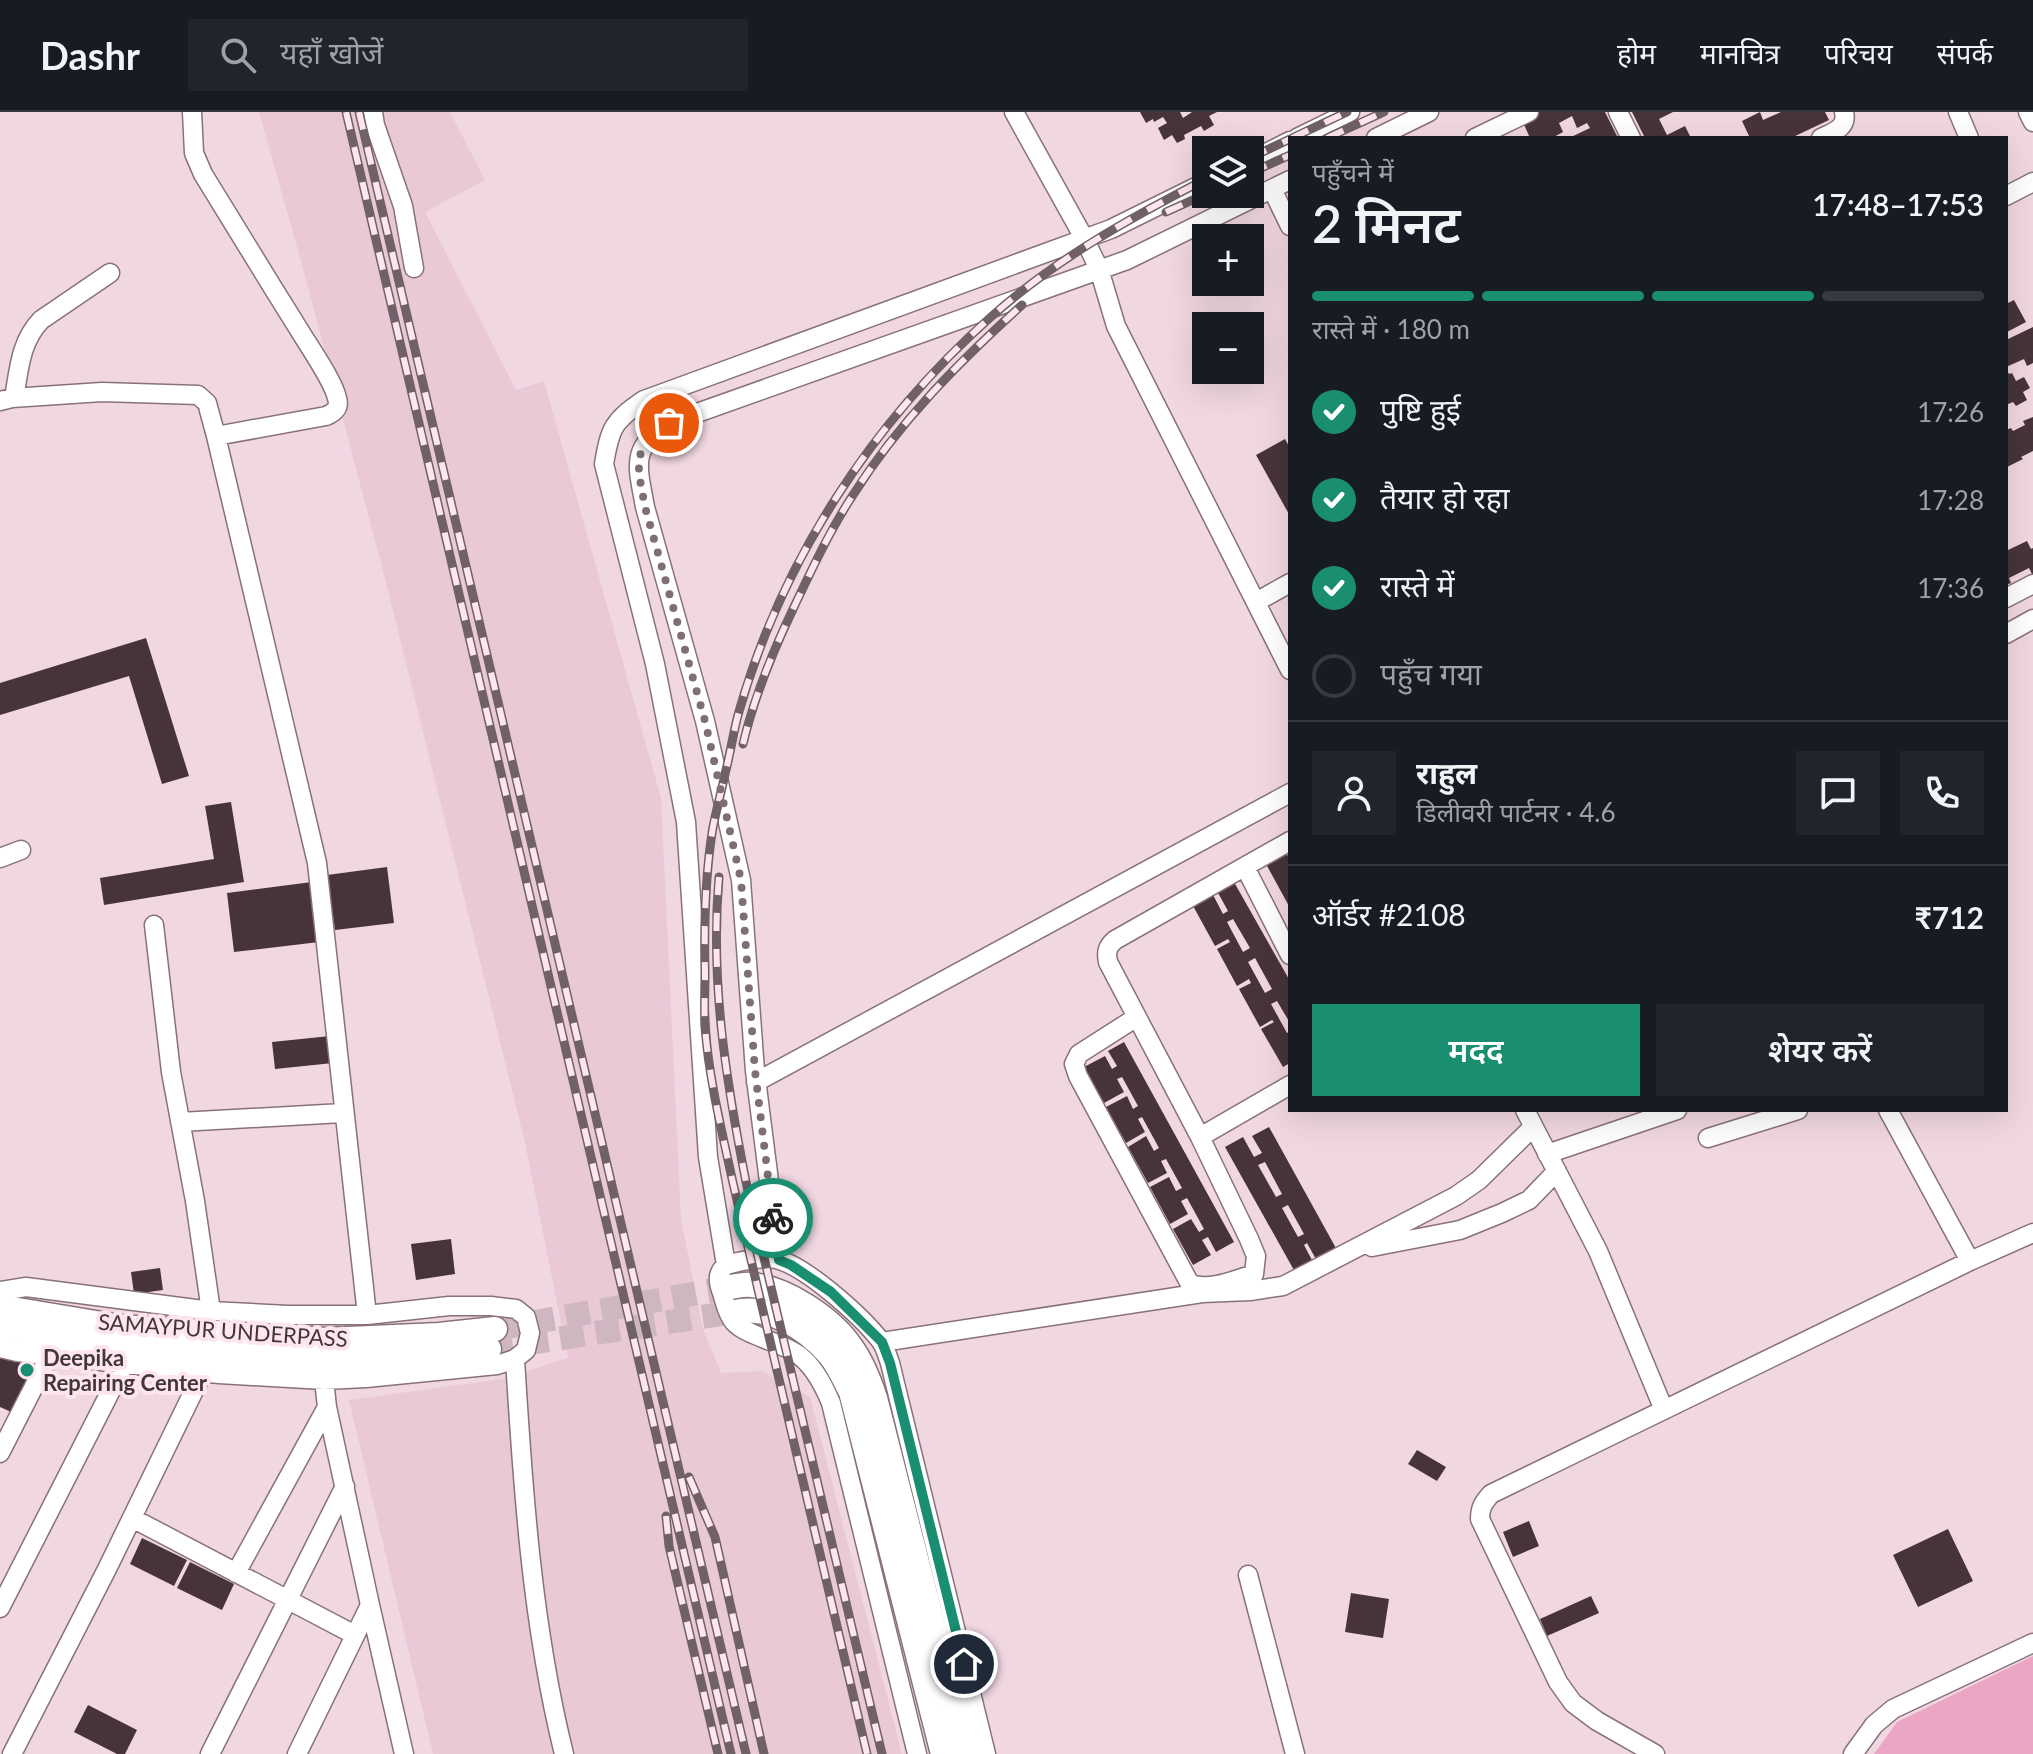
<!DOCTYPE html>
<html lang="hi">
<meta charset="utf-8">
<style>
:root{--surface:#171b24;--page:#20242c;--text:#f1f3f6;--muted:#9ea1a6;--line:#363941;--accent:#1a8e70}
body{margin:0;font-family:Lato,"Noto Sans Devanagari",sans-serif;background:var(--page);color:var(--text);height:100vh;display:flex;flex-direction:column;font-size:30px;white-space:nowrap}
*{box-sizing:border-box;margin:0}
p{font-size:26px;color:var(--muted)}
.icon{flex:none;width:44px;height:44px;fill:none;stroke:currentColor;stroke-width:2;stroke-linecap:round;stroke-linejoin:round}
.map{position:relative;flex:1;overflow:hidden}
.panel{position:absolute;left:1288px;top:24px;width:720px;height:976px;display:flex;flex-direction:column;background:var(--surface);border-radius:0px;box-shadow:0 8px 32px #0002}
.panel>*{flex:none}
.tools{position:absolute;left:1192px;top:24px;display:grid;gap:16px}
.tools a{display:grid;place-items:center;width:72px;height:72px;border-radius:0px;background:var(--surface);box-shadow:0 8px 32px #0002;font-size:40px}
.pin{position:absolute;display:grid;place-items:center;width:68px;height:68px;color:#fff;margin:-34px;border:4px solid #fff;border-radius:50%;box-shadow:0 2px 8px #0007}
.courier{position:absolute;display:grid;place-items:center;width:80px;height:80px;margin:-40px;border:6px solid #1a8e70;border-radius:50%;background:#fff;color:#222;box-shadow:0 2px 10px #0007}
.headline em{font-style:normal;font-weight:600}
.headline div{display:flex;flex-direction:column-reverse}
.headline{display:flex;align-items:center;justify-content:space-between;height:136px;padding:0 24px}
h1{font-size:52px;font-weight:600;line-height:60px}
.bar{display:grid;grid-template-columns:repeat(4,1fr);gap:12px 8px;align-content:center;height:96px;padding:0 24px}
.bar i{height:10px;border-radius:6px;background:var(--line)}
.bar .selected{background:var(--accent)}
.bar p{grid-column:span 4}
.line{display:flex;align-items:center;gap:20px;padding:0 24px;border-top:2px solid var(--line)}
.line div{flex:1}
.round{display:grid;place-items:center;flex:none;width:84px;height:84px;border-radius:0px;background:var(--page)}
ol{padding:0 24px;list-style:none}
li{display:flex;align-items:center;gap:24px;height:88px}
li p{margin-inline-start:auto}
li .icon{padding:8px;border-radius:50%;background:var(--accent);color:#fff;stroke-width:4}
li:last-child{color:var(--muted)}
li i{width:44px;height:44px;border:4px solid var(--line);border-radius:50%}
.cta{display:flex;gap:16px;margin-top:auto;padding:16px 24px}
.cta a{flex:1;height:92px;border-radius:0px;background:var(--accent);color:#fff;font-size:32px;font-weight:600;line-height:92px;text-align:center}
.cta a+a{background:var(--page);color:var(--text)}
header{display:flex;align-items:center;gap:48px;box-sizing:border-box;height:112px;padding:0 40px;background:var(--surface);border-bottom:2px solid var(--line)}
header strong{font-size:38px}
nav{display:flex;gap:44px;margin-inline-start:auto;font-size:28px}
.search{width:560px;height:72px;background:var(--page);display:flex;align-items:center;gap:20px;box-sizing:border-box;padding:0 28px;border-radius:0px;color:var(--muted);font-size:30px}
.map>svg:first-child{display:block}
.built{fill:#eac9d7}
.green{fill:#eba5c5}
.building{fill:#47333c;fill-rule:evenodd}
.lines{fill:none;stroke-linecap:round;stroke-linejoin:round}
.major-tunnel{stroke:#ceb7c1;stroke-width:24;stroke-dasharray:24 12;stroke-linecap:butt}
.minor-casing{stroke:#88717b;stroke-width:21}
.major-casing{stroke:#88717b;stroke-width:27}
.minor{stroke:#fff;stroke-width:18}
.major{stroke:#fff;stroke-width:24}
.rail-casing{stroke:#6f6167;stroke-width:9}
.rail{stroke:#fee5ef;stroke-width:6;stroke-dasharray:18;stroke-linecap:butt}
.done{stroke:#7f6f75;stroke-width:8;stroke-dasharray:0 14.4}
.route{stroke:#1a8e70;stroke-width:10}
.poi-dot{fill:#1a8e70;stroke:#fee5ef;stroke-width:3}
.labels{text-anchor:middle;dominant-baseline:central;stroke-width:8;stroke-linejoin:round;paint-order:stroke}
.street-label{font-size:22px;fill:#41373b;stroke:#fee5ef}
.poi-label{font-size:22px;font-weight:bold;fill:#41373b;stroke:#fee5ef;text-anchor:start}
</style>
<header>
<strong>Dashr</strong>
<div class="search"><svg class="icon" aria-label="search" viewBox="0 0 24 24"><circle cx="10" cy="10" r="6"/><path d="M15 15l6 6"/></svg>यहाँ खोजें</div>
<nav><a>होम</a><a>मानचित्र</a><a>परिचय</a><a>संपर्क</a></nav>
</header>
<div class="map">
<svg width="2033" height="1642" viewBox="0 0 2033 1642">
<rect width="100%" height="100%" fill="#f1d7e2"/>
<path class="built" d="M259,0H450L485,68L425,100L516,278L544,269L661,686L681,1107L703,1217L721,1261L761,1259L810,1285L902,1642H433L349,1288L502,1267L568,1246L524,1026L382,455L301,149Z"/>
<path class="green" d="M2033,1544V1642H1874L1897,1610Z"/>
<path class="building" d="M1140,0H1180L1183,6L1192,0H1217L1209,4L1214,13L1204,19L1201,14L1184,23L1185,27L1177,31L1172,23L1164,28L1158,16L1167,11L1163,5L1154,10L1153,7L1146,11Z
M1538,0H1605L1618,26H1569L1590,16L1587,11L1577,16L1572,4L1559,11L1563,20L1552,26H1530L1522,8Z
M1632,0H1673L1659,7L1667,23L1685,14L1691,26H1645Z
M1760,0L1763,8L1781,0H1825L1829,8L1791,26H1750L1742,9Z
M2014,188L2026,210L2007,220L2006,192Z
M2033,215V251L2027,254L2024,247L2006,255V234L2008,233L2006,228Z
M2006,256L2009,262L2012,261L2016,269L2024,265L2030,276L2023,280L2027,288L2016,294L2013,290L2006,293Z
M2033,305V339L2021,345L2023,347L2007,355L2006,318L2011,316L2013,319L2025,313L2023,309Z
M1285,327L1290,336V404L1256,343Z
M2027,429L2031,437L2033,436V464L2029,456L2009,466L2011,471L2006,473V439Z
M146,526L189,664L162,672L129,564L0,603V571Z
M231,690L244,770L104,793L100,766L214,747L205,694Z
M1286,741L1290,747V796L1266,752Z
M387,755L394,811L335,818L327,763Z
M312,770L319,830L234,840L227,781Z
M1234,770L1290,869V911L1277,889L1271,892L1287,921L1290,919V951L1283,955L1261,917L1274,910L1272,908L1260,915L1239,877L1251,871L1249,867L1237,874L1217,837L1230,830L1228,827L1215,834L1192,792L1212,781L1223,802L1228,799L1217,779ZM1233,807L1250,836L1243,840L1227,810ZM1255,846L1272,877L1265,881L1248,850Z
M330,924L333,951L275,957L272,930Z
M1124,930L1234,1130L1216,1140L1208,1125L1202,1128L1211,1143L1193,1153L1173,1117L1191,1107L1199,1120L1204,1117L1187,1086L1181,1089L1188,1102L1170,1112L1150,1075L1169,1065L1176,1079L1182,1076L1166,1047L1161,1049L1167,1061L1148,1071L1128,1035L1146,1024L1154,1039L1159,1036L1142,1005L1138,1007L1145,1020L1126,1031L1106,995L1127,984L1133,997L1138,994L1122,965L1117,967L1124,980L1104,991L1084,955L1105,944L1112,957L1117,954L1108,939Z
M1269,1015L1337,1138L1317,1149L1307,1131L1304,1133L1313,1150L1295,1160L1225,1035L1243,1025L1254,1045L1262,1041L1252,1024ZM1265,1050L1282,1082L1276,1085L1258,1053ZM1288,1093L1304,1122L1298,1125L1282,1096Z
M451,1127L455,1162L416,1168L411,1132Z
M160,1156L163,1178L134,1182L131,1160Z
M0,1246L19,1248L40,1259L18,1303L0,1295Z
M1417,1338L1446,1355L1437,1369L1408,1352Z
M1529,1409L1539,1434L1513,1445L1503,1420Z
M1948,1417L1973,1469L1918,1495L1893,1443Z
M142,1426L187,1448L174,1474L130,1452Z
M190,1450L234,1472L222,1498L177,1476Z
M1351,1481L1389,1487L1383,1526L1345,1520Z
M1591,1484L1599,1501L1547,1524L1540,1507Z
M88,1593L137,1618L125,1642H117L74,1620Z"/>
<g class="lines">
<path class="major-tunnel" d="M495,1217L727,1176
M489,1237L735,1200"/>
<defs>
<path id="minor" d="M192,0L194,41L203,62C235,114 266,165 298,216C308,233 333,268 337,286C340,296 335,300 326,304L216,324
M373,0L375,13L403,94L414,156
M1014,0L1084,126L1099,157L1116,214L1290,558
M1618,0L1631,26
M1958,0L1969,26
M2028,0L2033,10
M1297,26L1350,0
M1376,26L1429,0
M1475,26L1529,0
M1821,26C1833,20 1848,16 1844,0
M1250,49L1290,29
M1272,77L1290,114
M2006,84L2033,70
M14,286C19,258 20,230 41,208L110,161
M0,289L12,286L102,280L198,283L207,291L216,324L317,751L367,1203
M2006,486L2033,472
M1256,490L1290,471
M2006,522L2033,507
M0,746L21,738
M1245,755L1290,843
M154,813L171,960L195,1089L211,1199
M1137,905L1079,942L1074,952L1078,964L1190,1172C1211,1179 1234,1168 1254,1162L1256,1144L1249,1127L1200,1025L1108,850C1106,840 1107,835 1115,828L1290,729
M756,970L1290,681
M1525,998L1598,1139L1664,1298
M1888,998L1970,1149
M180,1010L343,1001
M1200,1025L1290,973
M1708,1026L1798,998
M1547,1042L1677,998
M1372,1135L1460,1118L1502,1101L1529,1088L1557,1059
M779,1148L755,959L741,768L705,609L645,395C638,355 629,336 669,311L1127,148L1290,68
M726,1153L708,1045L686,710L655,552L604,352C610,316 613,309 644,288L1111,117L1206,70
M0,1179L26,1175L211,1199L288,1203H367L449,1194H491L516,1197L526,1205L530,1221L526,1238L515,1247L497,1253L366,1266L324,1268L219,1262L17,1240L0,1236
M882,1230L1202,1181L1250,1179L1283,1174L1456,1084L1479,1068L1533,1015
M515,1247C523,1379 532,1513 564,1642
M324,1268L327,1295L370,1493L404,1642
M0,1341L50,1243
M132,1406L355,1523
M236,1461L327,1295
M1248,1463L1295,1642
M0,1496L125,1251
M12,1642L107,1457L203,1260
M210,1642L345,1374
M297,1642L370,1493
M917,1642L831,1291C824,1274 814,1255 800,1244C783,1230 748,1225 734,1210C727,1202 725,1190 722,1181C718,1170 716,1162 726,1153C741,1149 761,1144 776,1147C806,1154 861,1204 880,1228C885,1234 887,1243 890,1251L986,1642
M1655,1642L1597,1609L1573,1591L1558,1570L1480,1407C1480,1396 1483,1391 1491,1382L1970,1149L2033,1121
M1853,1642L1874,1613L1893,1597L2033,1531"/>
<path id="major" d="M727,1176C735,1174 743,1172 752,1173C786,1176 832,1207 851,1235C862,1250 869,1268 875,1286L966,1642
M0,1195L120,1215L325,1228L439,1223L495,1217
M735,1200C769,1192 807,1217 829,1242C838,1253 844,1266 851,1280L943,1642
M0,1216L110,1235L327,1249L435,1246L489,1237"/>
</defs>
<use href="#minor" class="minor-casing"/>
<use href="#major" class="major-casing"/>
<use href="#minor" class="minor"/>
<use href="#major" class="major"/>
<defs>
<path id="rail" d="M346,0L731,1642
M359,0L746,1642
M1292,26L1347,0
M1327,26L1384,0
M1250,46L1290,27
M1250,61L1290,43
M1166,100L1206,82
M743,632C754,585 773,539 794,495C812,457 830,418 853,383C899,310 959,250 1022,193
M719,765C710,870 726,968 746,1070L882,1642
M689,1365L715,1425L764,1642
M666,1404L669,1434L718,1642
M867,1642L733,1071C722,1020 709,967 705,915C704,897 705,879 705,861C704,814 705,767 712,721C715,702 721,682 725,662C730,643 733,622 738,603C781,449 873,309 992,204C1056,147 1130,106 1206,67"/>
</defs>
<use href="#rail" class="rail-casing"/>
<use href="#rail" class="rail"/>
</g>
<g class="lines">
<path class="done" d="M669,311C629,336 638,355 645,395L705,609L741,768L755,959L773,1106"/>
<path class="route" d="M773,1106L779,1148L791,1153L831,1180L882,1230L890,1251L964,1552"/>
</g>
<circle class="poi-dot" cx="27" cy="1258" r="8"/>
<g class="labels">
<g class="street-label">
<text transform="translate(223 1218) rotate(4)">SAMAYPUR UNDERPASS</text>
</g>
<g class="poi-label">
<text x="43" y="1245">Deepika<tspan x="43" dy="25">Repairing Center</tspan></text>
</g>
</g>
</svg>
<div class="tools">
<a><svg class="icon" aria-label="layers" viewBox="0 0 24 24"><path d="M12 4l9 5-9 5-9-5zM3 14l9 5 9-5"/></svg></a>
<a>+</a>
<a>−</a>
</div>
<div class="pin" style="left:669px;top:311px;background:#ea580c"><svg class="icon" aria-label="bag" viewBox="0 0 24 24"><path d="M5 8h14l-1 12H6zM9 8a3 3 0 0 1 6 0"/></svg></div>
<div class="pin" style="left:964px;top:1552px;background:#1f2937"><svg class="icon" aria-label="home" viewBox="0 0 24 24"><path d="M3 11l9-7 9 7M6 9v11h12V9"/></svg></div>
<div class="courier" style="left:773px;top:1106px"><svg class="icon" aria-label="bike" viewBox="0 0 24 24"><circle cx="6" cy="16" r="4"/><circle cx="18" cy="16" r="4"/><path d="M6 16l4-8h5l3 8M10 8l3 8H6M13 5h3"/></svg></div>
<section class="panel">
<div class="headline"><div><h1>2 मिनट</h1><p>पहुँचने में</p></div><em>17:48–17:53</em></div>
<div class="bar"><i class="selected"></i><i class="selected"></i><i class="selected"></i><i></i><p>रास्ते में · 180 m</p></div>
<ol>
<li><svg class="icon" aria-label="check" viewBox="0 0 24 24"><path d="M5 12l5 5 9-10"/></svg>पुष्टि हुई<p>17:26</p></li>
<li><svg class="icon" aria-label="check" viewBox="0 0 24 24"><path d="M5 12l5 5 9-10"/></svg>तैयार हो रहा<p>17:28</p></li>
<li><svg class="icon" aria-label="check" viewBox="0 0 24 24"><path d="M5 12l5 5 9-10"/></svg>रास्ते में<p>17:36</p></li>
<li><i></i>पहुँच गया</li>
</ol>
<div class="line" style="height:144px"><a class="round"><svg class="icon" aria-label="person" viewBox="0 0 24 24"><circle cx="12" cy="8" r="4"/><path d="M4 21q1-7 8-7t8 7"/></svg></a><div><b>राहुल</b><p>डिलीवरी पार्टनर · 4.6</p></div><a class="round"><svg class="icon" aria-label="chat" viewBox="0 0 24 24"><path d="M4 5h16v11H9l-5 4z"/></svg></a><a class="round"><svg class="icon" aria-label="phone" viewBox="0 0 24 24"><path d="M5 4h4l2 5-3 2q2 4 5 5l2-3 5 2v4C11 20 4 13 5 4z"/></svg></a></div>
<div class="line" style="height:104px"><div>ऑर्डर #2108</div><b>₹712</b></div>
<div class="cta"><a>मदद</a><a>शेयर करें</a></div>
</section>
</div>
